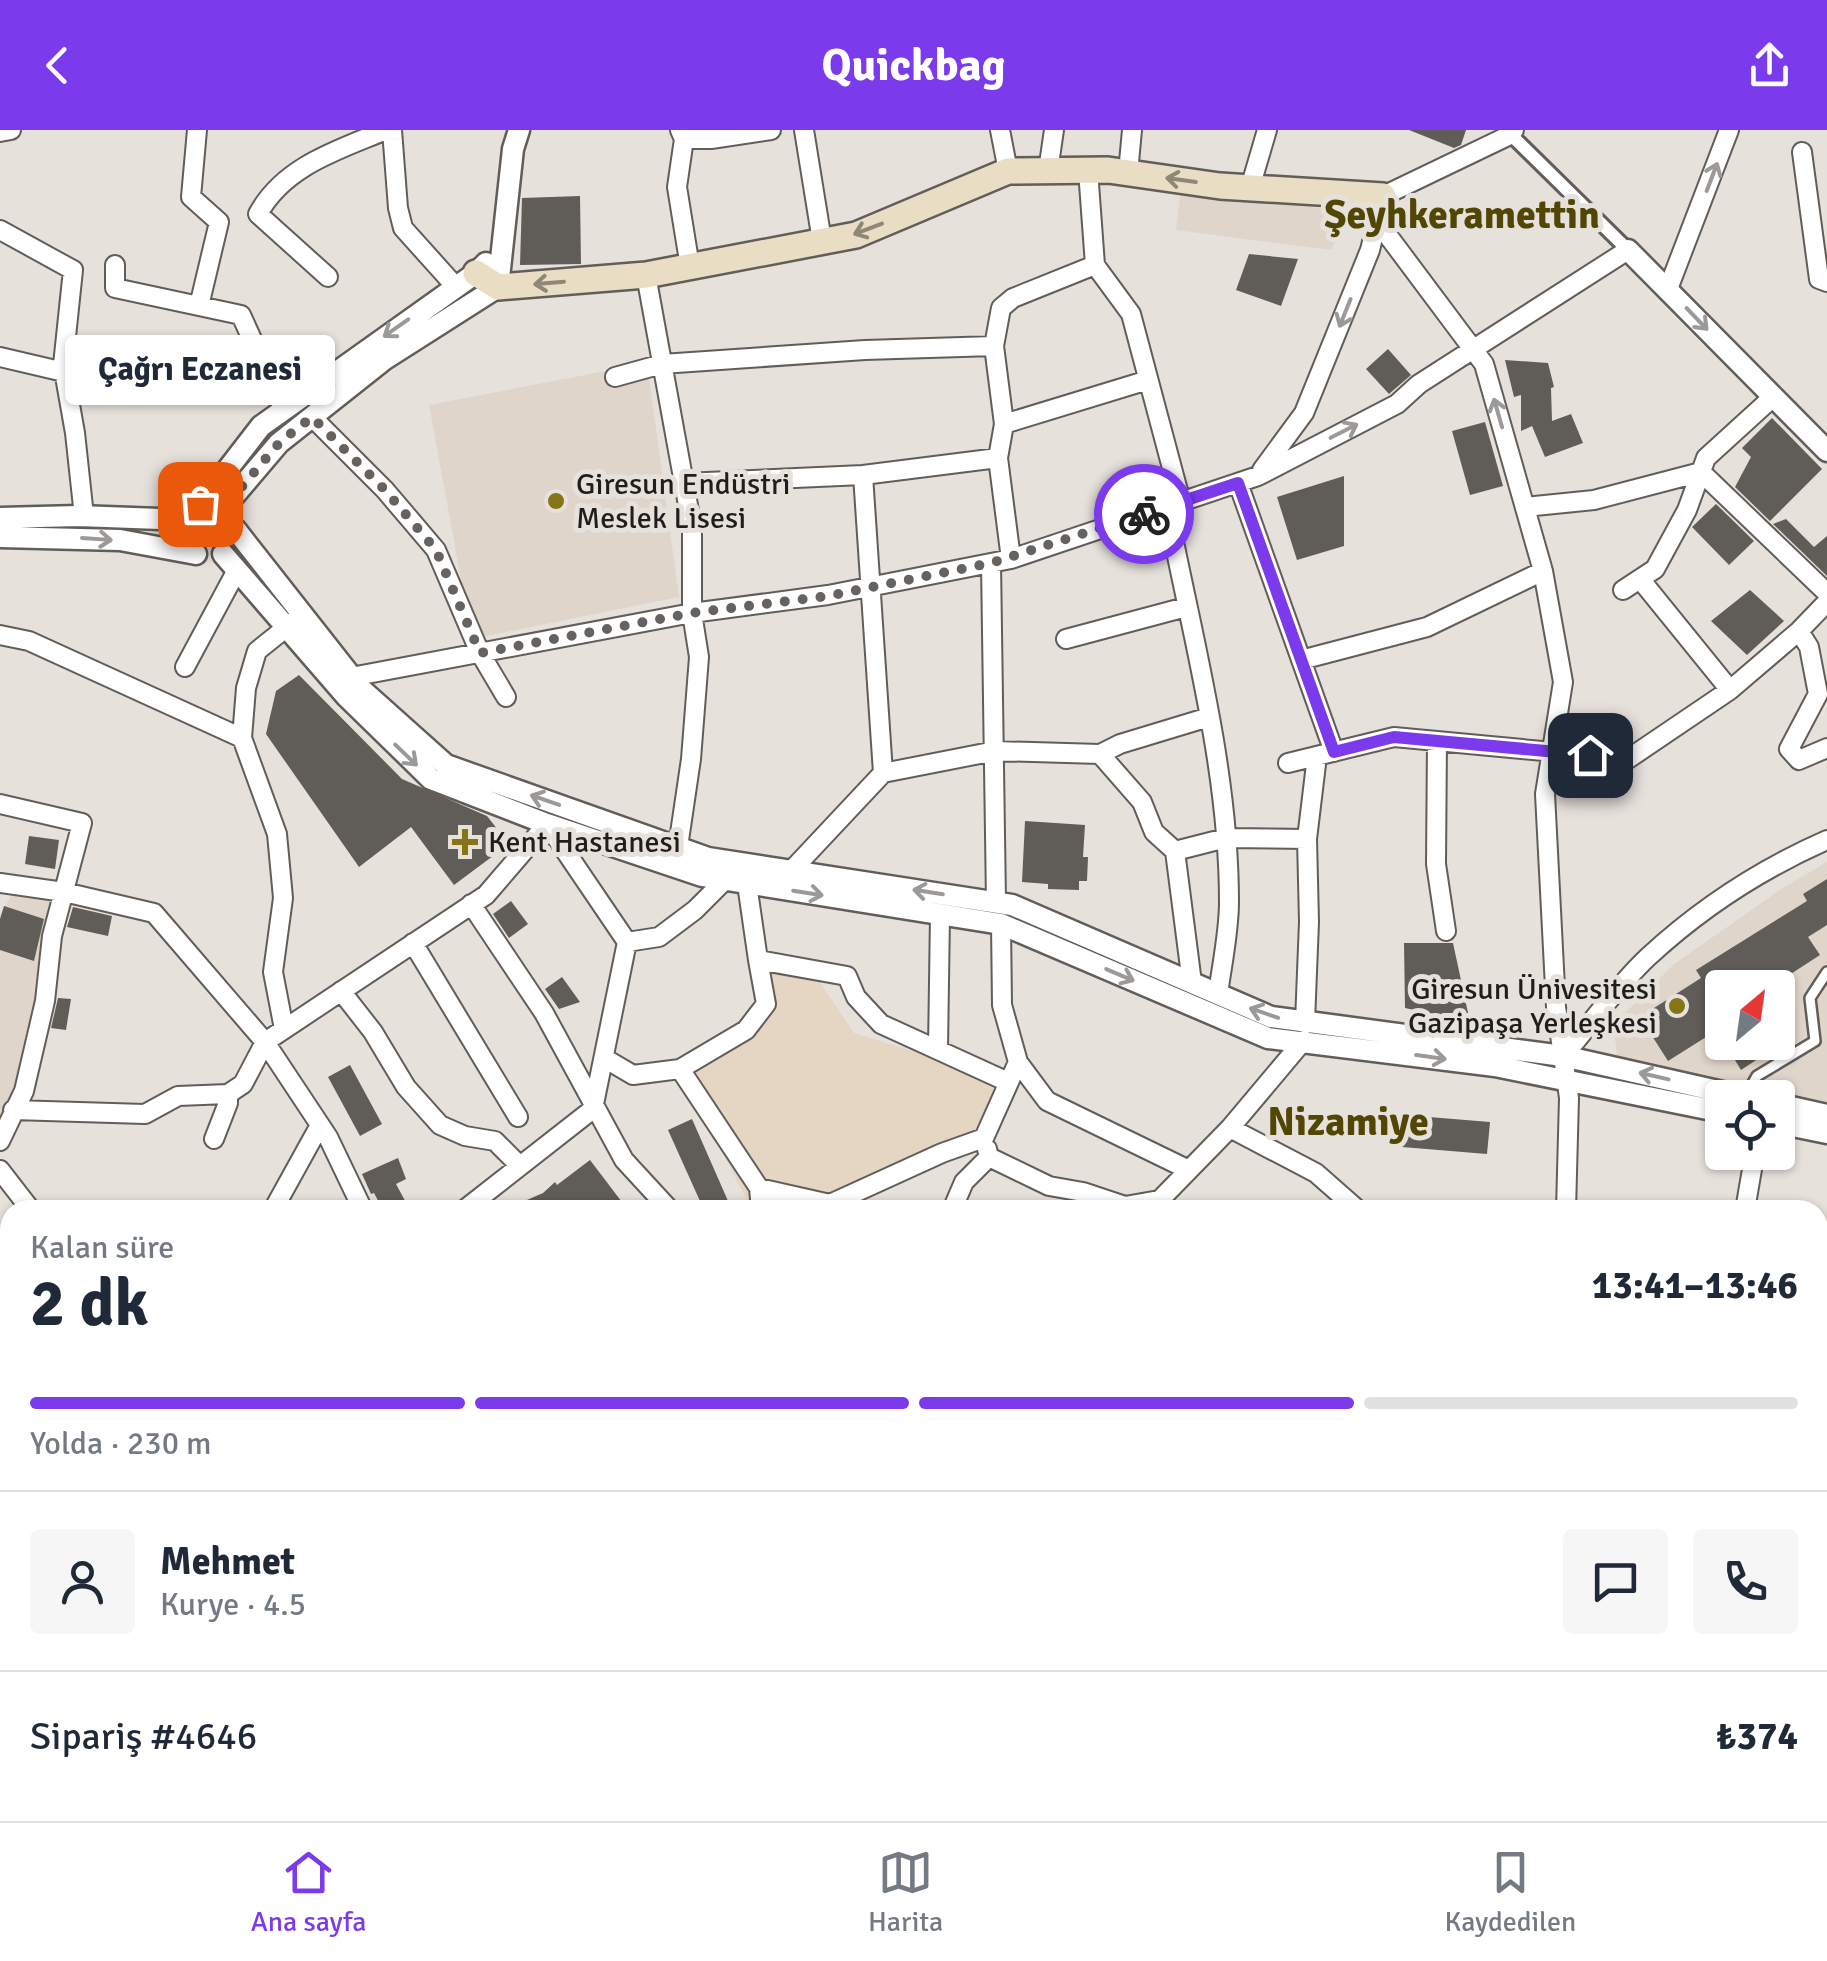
<!DOCTYPE html>
<html lang="tr">
<meta charset="utf-8">
<style>
:root{--surface:#fff;--page:#f6f6f7;--text:#1f2937;--muted:#747a83;--line:#e0e1e3;--accent:#7c3aed}
body{margin:0;font-family:Signika,sans-serif;background:var(--page);color:var(--text);height:100vh;display:flex;flex-direction:column;font-size:38px;white-space:nowrap}
*{box-sizing:border-box;margin:0}
p{font-size:32px;color:var(--muted)}
.icon{flex:none;width:55px;height:55px;fill:none;stroke:currentColor;stroke-width:2;stroke-linecap:round;stroke-linejoin:round}
.map{position:relative;flex:1;overflow:hidden}
.details{position:absolute;left:0px;top:1070px;width:1828px;height:622px;display:flex;flex-direction:column;background:var(--surface);border-radius:30px 30px 0 0;box-shadow:0 2px 8px #0004}
.details>*{flex:none}
.needle{width:65px;rotate:29deg}
.tools{position:absolute;left:1705px;top:840px;display:grid;gap:20px}
.tools a{display:grid;place-items:center;width:90px;height:90px;border-radius:10px;background:var(--surface);box-shadow:0 2px 8px #0004;font-size:50px}
.pin{position:absolute;display:grid;place-items:center;width:85px;height:85px;color:#fff;margin:-42px;border-radius:20px;box-shadow:0 5px 15px #0006}
.courier{position:absolute;display:grid;place-items:center;width:100px;height:100px;margin:-50px;border:8px solid #7c3aed;border-radius:50%;background:#fff;color:#222;box-shadow:0 2px 12px #0007}
.bubble{position:absolute;height:70px;border-radius:10px;background:var(--surface);box-shadow:0 2px 8px #0004;font-size:32px;font-weight:800;line-height:70px;text-align:center}
.headline em{font-style:normal;font-weight:800}
.headline div{display:flex;flex-direction:column-reverse}
.headline{display:flex;align-items:center;justify-content:space-between;height:170px;padding:0 30px}
h1{font-size:65px;font-weight:800;line-height:75px}
.bar{display:grid;grid-template-columns:repeat(4,1fr);gap:15px 10px;align-content:center;height:120px;padding:0 30px}
.bar i{height:12px;border-radius:8px;background:var(--line)}
.bar .active{background:var(--accent)}
.bar p{grid-column:span 4}
.line{display:flex;align-items:center;gap:25px;padding:0 30px;border-top:2px solid var(--line)}
.line div{flex:1}
.round{display:grid;place-items:center;flex:none;width:105px;height:105px;border-radius:10px;background:var(--page)}
header{display:flex;justify-content:space-between;align-items:center;height:130px;padding:0 30px;background:var(--accent);color:#fff;font-size:45px;font-weight:800}
.tab-bar{display:flex;justify-content:space-around;align-items:center;height:140px;border-top:2px solid var(--line);background:var(--surface);font-size:28px;color:var(--muted)}
.tab-bar a{display:grid;justify-items:center;gap:5px}
.tab-bar .active{color:var(--accent)}
.map>svg:first-child{display:block}
.commercial{fill:#e5d6c4}
.built{fill:#e0d5ca;fill-rule:evenodd}
.building{fill:#605c57}
.lines{fill:none;stroke-linecap:round;stroke-linejoin:round}
.service-casing{stroke:#625d59;stroke-width:14}
.pedestrian-casing{stroke:#625d59;stroke-width:18}
.minor-casing{stroke:#625d59;stroke-width:22}
.tertiary-casing{stroke:#625d59;stroke-width:25}
.secondary-casing{stroke:#625d59;stroke-width:30}
.service{stroke:#fff;stroke-width:9}
.pedestrian{stroke:#fff;stroke-width:12}
.minor{stroke:#fff;stroke-width:18}
.tertiary{stroke:#fff;stroke-width:20}
.secondary{stroke:#e9dec4;stroke-width:25}
.oneway{stroke:#9b9a99}
.oneway2{stroke:#8f8878}
.done{stroke:#66625f;stroke-width:10;stroke-dasharray:0 18}
.route{stroke:#7c3aed;stroke-width:12}
.poi-dot{fill:#867517;stroke:#e7e1dc;stroke-width:4}
.labels{text-anchor:middle;dominant-baseline:central;stroke-width:10;stroke-linejoin:round;paint-order:stroke}
.poi-label{font-size:30px;fill:#201e1c;stroke:#e7e1dc;text-anchor:start}
.district-label{font-size:40px;font-weight:bold;fill:#514603;stroke:#e7e1dc}
</style>
<header><svg class="icon" aria-label="back" viewBox="0 0 24 24"><path d="M15 5l-7 7 7 7"/></svg>Quickbag<svg class="icon" aria-label="share" viewBox="0 0 24 24"><path d="M12 15V3M7 8l5-5 5 5M5 13v7h14v-7"/></svg></header>
<div class="map">
<svg width="1827" height="1691" viewBox="0 0 1827 1691">
<rect width="100%" height="100%" fill="#e7e1dc"/>
<path class="commercial" d="M758,830L813,842L854,903L998,947L984,1008L816,1080H752L680,939L766,874Z"/>
<path class="built" d="M1181,60L1352,82L1331,120L1176,100Z
M647,233L679,467L472,509L429,275Z
M1827,732V990L1778,968L1759,967L1719,954L1618,931L1613,895L1673,835L1784,757ZM1722,858H1778V912H1722Z
M15,758L64,762L25,949L0,992V786Z
M1557,1073L1567,1080H1396L1399,1076Z"/>
<path class="building" d="M1409,0H1466L1461,15L1454,18Z
M580,66L581,134L520,135L522,68Z
M1249,124L1298,129L1281,176L1236,160Z
M1388,219L1411,245L1389,264L1366,239Z
M1505,230L1548,233L1554,257L1551,258L1552,291L1571,284L1583,313L1545,327L1532,296L1521,301V265L1514,267Z
M1772,288L1822,339L1770,391L1735,357L1751,327L1742,318Z
M1485,292L1503,356L1470,365L1452,301Z
M1344,346V416L1297,430L1277,367Z
M1716,374L1754,411L1729,435L1692,397Z
M1786,389L1814,417L1827,406V446L1773,394Z
M1750,460L1784,491L1747,525L1711,491Z
M299,545L402,649L487,686L509,714L454,755L411,697L359,737L266,604L276,561Z
M1025,691L1085,695L1083,727H1088L1087,751H1079V760L1048,759V754L1022,752Z
M29,706L59,710L55,739L25,734Z
M1827,749V795L1808,807L1820,825L1769,858H1722V897L1668,931L1640,887L1701,848L1696,840L1807,771L1803,764Z
M511,771L528,794L509,808L493,784Z
M4,776L44,789L34,831L0,820V789Z
M73,777L112,786L108,806L67,797Z
M1404,813H1453L1470,892L1405,878Z
M562,847L580,872L559,879L545,859Z
M58,868L71,869L66,900L51,898Z
M1724,912H1784L1741,940Z
M350,935L382,994L360,1006L328,947Z
M1404,985L1490,992L1487,1024L1402,1017Z
M692,989L732,1080H704L668,1000Z
M398,1028L406,1049L396,1054L410,1080H383L374,1063L371,1064L362,1044Z
M590,1030L628,1080H504L543,1063L555,1052L557,1055Z"/>
<g class="lines">
<defs>
<path id="service" d="M1745,967L1757,946L1815,911L1810,868L1827,842"/>
<path id="pedestrian" d="M1506,0L1628,120"/>
<path id="minor" d="M197,0L191,67L219,92L199,176
M392,0L398,78L403,98L456,157
M680,0L684,9L677,57L690,137
M804,0L822,111
M1000,0L1008,41
M0,2L11,0
M684,9H711L771,0
M1802,22L1819,149L1827,152
M1088,40L1095,135L1131,184L1181,372
M1048,41L1054,0
M1128,43L1132,0
M1250,58L1267,0
M1377,91L1484,234L1543,441L1563,552L1545,664L1556,877L1569,968L1566,1080
M0,100L73,140L63,235L75,303L84,386
M115,135V158L241,185L284,280
M646,145L692,397V483L699,527L691,629L678,717
M328,147L258,84C284,36 338,20 386,0
M1668,159L1729,0
M0,227L64,242L255,217
M615,247L662,234L865,220L994,216
M312,287L385,360L436,420L480,523L506,567
M1004,294L1148,250
M1262,340L1304,283L1370,120L1383,66L1510,5L1514,0
M863,345L883,643
M683,353L863,345L998,328
M1238,353L1334,622
M1167,377C1192,506 1229,639 1229,772C1229,802 1222,834 1218,864
M1525,377L1594,370L1701,342L1827,463
M1011,429L998,328L1004,294L994,216L1001,178L1013,168L1095,135
M991,433L996,772
M1640,449L1730,560
M1623,460L1655,439L1687,380L1706,328L1773,267
M1799,501L1809,517L1818,564L1789,619L1799,630L1827,618
M0,505L29,511L242,608
M1066,509L1186,477
M1301,530L1427,497L1543,441
M185,537L237,440
M351,547L692,483L828,465L1011,429L1258,346L1397,274L1419,254L1628,120
M1437,611L1436,734L1446,801
M1100,624L1142,672L1154,702L1175,721L1192,853
M1288,633L1394,607L1628,629L1730,560L1799,501L1827,472
M0,674L82,693L52,806L45,871L24,961L0,1011
M1175,721L1226,708L1307,709
M791,741L883,643L995,621L1100,624L1120,614L1209,587
M0,753L64,762L154,783L265,912L328,1007L363,1080
M747,754L758,830L847,846L856,867L881,894L1008,952
M471,774L544,883L624,1030L670,1080
M1001,794L1002,875L1018,932
M627,812L659,807L695,780L725,750
M413,813L518,987
M341,861L373,902L406,957L440,995L465,1006L495,1011L520,1036
M1305,892L1309,792L1307,709L1317,626
M284,899L273,842L283,768L277,704L242,608L246,558L257,521L297,489
M938,919L940,785
M1563,926C1591,894 1617,856 1648,827C1701,778 1761,739 1827,710
M604,928L633,945L680,939L759,1058L761,1080
M680,939L746,900L766,874L758,830
M228,964L243,954L265,912L486,765L547,694L627,812L593,979L464,1080
M13,980L145,984L178,966L228,964V973L214,1009
M1230,998L1316,1043L1358,1080
M989,1027L1049,1056L1083,1062L1125,1076L1159,1070
M0,1040L31,1080
M759,1058L830,1074L942,1023L984,1008L1018,932L1047,971L1189,1040
M273,1080L320,995
M952,1080L964,1052L989,1027L987,1019
M1150,1080L1230,998L1304,910
M1745,1080L1755,1022
M1818,1183L1827,1169
M0,1260L10,1285
M1818,1313L1827,1305
M1818,1369L1827,1375
M1818,1570L1827,1552
M0,1651L10,1641
M124,1682L127,1691
M294,1682L299,1691
M591,1682L593,1691
M1480,1682L1494,1691
M908,1684L916,1691
M82,1691L100,1682
M1107,1691L1121,1682
M1328,1691L1339,1682
M1561,1691L1575,1682
M1755,1691L1760,1682"/>
<path id="tertiary" d="M1628,120L1827,321
M200,375L261,296L476,143L486,133
M222,380L279,313L385,229L498,157L513,19L519,0
M0,388L78,386L188,390
M236,400L361,559L446,635L708,728L1012,775L1271,887L1563,926L1749,968
M0,407L120,410L196,424
M223,424L346,566L431,649L547,694L702,746L1001,794L1268,908L1495,936L1722,982
M1778,974L1827,985
M1778,993L1827,1003"/>
<path id="secondary" d="M476,143L498,157L646,145L856,105L1008,41L1108,40L1220,56L1383,66"/>
</defs>
<use href="#service" class="service-casing"/>
<use href="#pedestrian" class="pedestrian-casing"/>
<use href="#minor" class="minor-casing"/>
<use href="#tertiary" class="tertiary-casing"/>
<use href="#secondary" class="secondary-casing"/>
<use href="#service" class="service"/>
<use href="#pedestrian" class="pedestrian"/>
<use href="#minor" class="minor"/>
<use href="#tertiary" class="tertiary"/>
<use href="#secondary" class="secondary"/>
</g>
<defs><path id="oneway-shaft" d="M-6 0H5M1.5-3L5.5 0L1.5 3" fill="none" stroke-width="1.6" stroke-linecap="round" stroke-linejoin="round" transform="scale(2.5)"/></defs>
<g class="oneway">
<use href="#oneway-shaft" transform="translate(1712 47) rotate(-69)"/>
<use href="#oneway-shaft" transform="translate(1345 183) rotate(112)"/>
<use href="#oneway-shaft" transform="translate(1697 189) rotate(46)"/>
<use href="#oneway-shaft" transform="translate(396 198) rotate(145)"/>
<use href="#oneway-shaft" transform="translate(1498 283) rotate(-106)"/>
<use href="#oneway-shaft" transform="translate(1344 301) rotate(-27)"/>
<use href="#oneway-shaft" transform="translate(97 409) rotate(4)"/>
<use href="#oneway-shaft" transform="translate(406 625) rotate(44)"/>
<use href="#oneway-shaft" transform="translate(545 670) rotate(-161)"/>
<use href="#oneway-shaft" transform="translate(928 762) rotate(-171)"/>
<use href="#oneway-shaft" transform="translate(808 763) rotate(9)"/>
<use href="#oneway-shaft" transform="translate(1120 845) rotate(23)"/>
<use href="#oneway-shaft" transform="translate(1264 883) rotate(-161)"/>
<use href="#oneway-shaft" transform="translate(1431 927) rotate(8)"/>
<use href="#oneway-shaft" transform="translate(1654 946) rotate(-167)"/>
</g>
<g class="oneway2">
<use href="#oneway-shaft" transform="translate(1181 50) rotate(-172)"/>
<use href="#oneway-shaft" transform="translate(868 99) rotate(159)"/>
<use href="#oneway-shaft" transform="translate(549 153) rotate(175)"/>
</g>
<g class="lines">
<path class="done" d="M200,374L222,380L280,312L312,287L385,360L436,420L480,523L692,483L828,466L991,433L1144,384"/>
<path class="route" d="M1144,384L1238,353L1334,622L1394,607L1590,625"/>
</g>
<g class="poi-dot">
<circle cx="556" cy="371" r="10"/>
<path d="M460 697h10v10h10v10h-10v10h-10v-10h-10v-10h10z"/>
<circle cx="1677" cy="876" r="10"/>
</g>
<g class="labels">
<g class="poi-label">
<text x="576" y="354">Giresun Endüstri<tspan x="576" dy="34">Meslek Lisesi</tspan></text>
<text x="488" y="712">Kent Hastanesi</text>
<text x="1657" y="859" text-anchor="end">Giresun Ünivesitesi<tspan x="1657" dy="34">Gazipaşa Yerleşkesi</tspan></text>
</g>
<g class="district-label">
<text x="1462" y="85">Şeyhkeramettin</text>
<text x="1348" y="992">Nizamiye</text>
</g>
</g>
</svg>
<div class="tools">
<a><svg class="needle" viewBox="-14 -14 28 28"><path d="M0-13l5 13h-10z" fill="#e53935"/><path d="M0 13l5-13h-10z" fill="#747a83"/></svg></a>
<a><svg class="icon" aria-label="locate" viewBox="0 0 24 24"><circle cx="12" cy="12" r="6"/><path d="M12 2v4M12 18v4M2 12h4M18 12h4"/></svg></a>
</div>
<div class="pin" style="left:200px;top:374px;background:#ea580c"><svg class="icon" aria-label="bag" viewBox="0 0 24 24"><path d="M5 8h14l-1 12H6zM9 8a3 3 0 0 1 6 0"/></svg></div>
<div class="pin" style="left:1590px;top:625px;background:#1f2937"><svg class="icon" aria-label="home" viewBox="0 0 24 24"><path d="M3 11l9-7 9 7M6 9v11h12V9"/></svg></div>
<div class="courier" style="left:1144px;top:384px"><svg class="icon" aria-label="bike" viewBox="0 0 24 24"><circle cx="6" cy="16" r="4"/><circle cx="18" cy="16" r="4"/><path d="M6 16l4-8h5l3 8M10 8l3 8H6M13 5h3"/></svg></div>
<div class="bubble" style="left:65px;top:205px;width:270px">Çağrı Eczanesi</div>
<section class="details">
<div class="headline"><div><h1>2 dk</h1><p>Kalan süre</p></div><em>13:41–13:46</em></div>
<div class="bar"><i class="active"></i><i class="active"></i><i class="active"></i><i></i><p>Yolda · 230 m</p></div>
<div class="line" style="height:180px"><a class="round"><svg class="icon" aria-label="person" viewBox="0 0 24 24"><circle cx="12" cy="8" r="4"/><path d="M4 21q1-7 8-7t8 7"/></svg></a><div><b>Mehmet</b><p>Kurye · 4.5</p></div><a class="round"><svg class="icon" aria-label="chat" viewBox="0 0 24 24"><path d="M4 5h16v11H9l-5 4z"/></svg></a><a class="round"><svg class="icon" aria-label="phone" viewBox="0 0 24 24"><path d="M5 4h4l2 5-3 2q2 4 5 5l2-3 5 2v4C11 20 4 13 5 4z"/></svg></a></div>
<div class="line" style="height:130px"><div>Sipariş #4646</div><b>₺374</b></div>
</section>
</div>
<nav class="tab-bar">
<a class="active"><svg class="icon" aria-label="home" viewBox="0 0 24 24"><path d="M3 11l9-7 9 7M6 9v11h12V9"/></svg>Ana sayfa</a>
<a><svg class="icon" aria-label="map" viewBox="0 0 24 24"><path d="M3 6l6-2 6 2 6-2v14l-6 2-6-2-6 2zM9 4v14M15 6v14"/></svg>Harita</a>
<a><svg class="icon" aria-label="saved" viewBox="0 0 24 24"><path d="M7 4h10v16l-5-4-5 4z"/></svg>Kaydedilen</a>
</nav>
